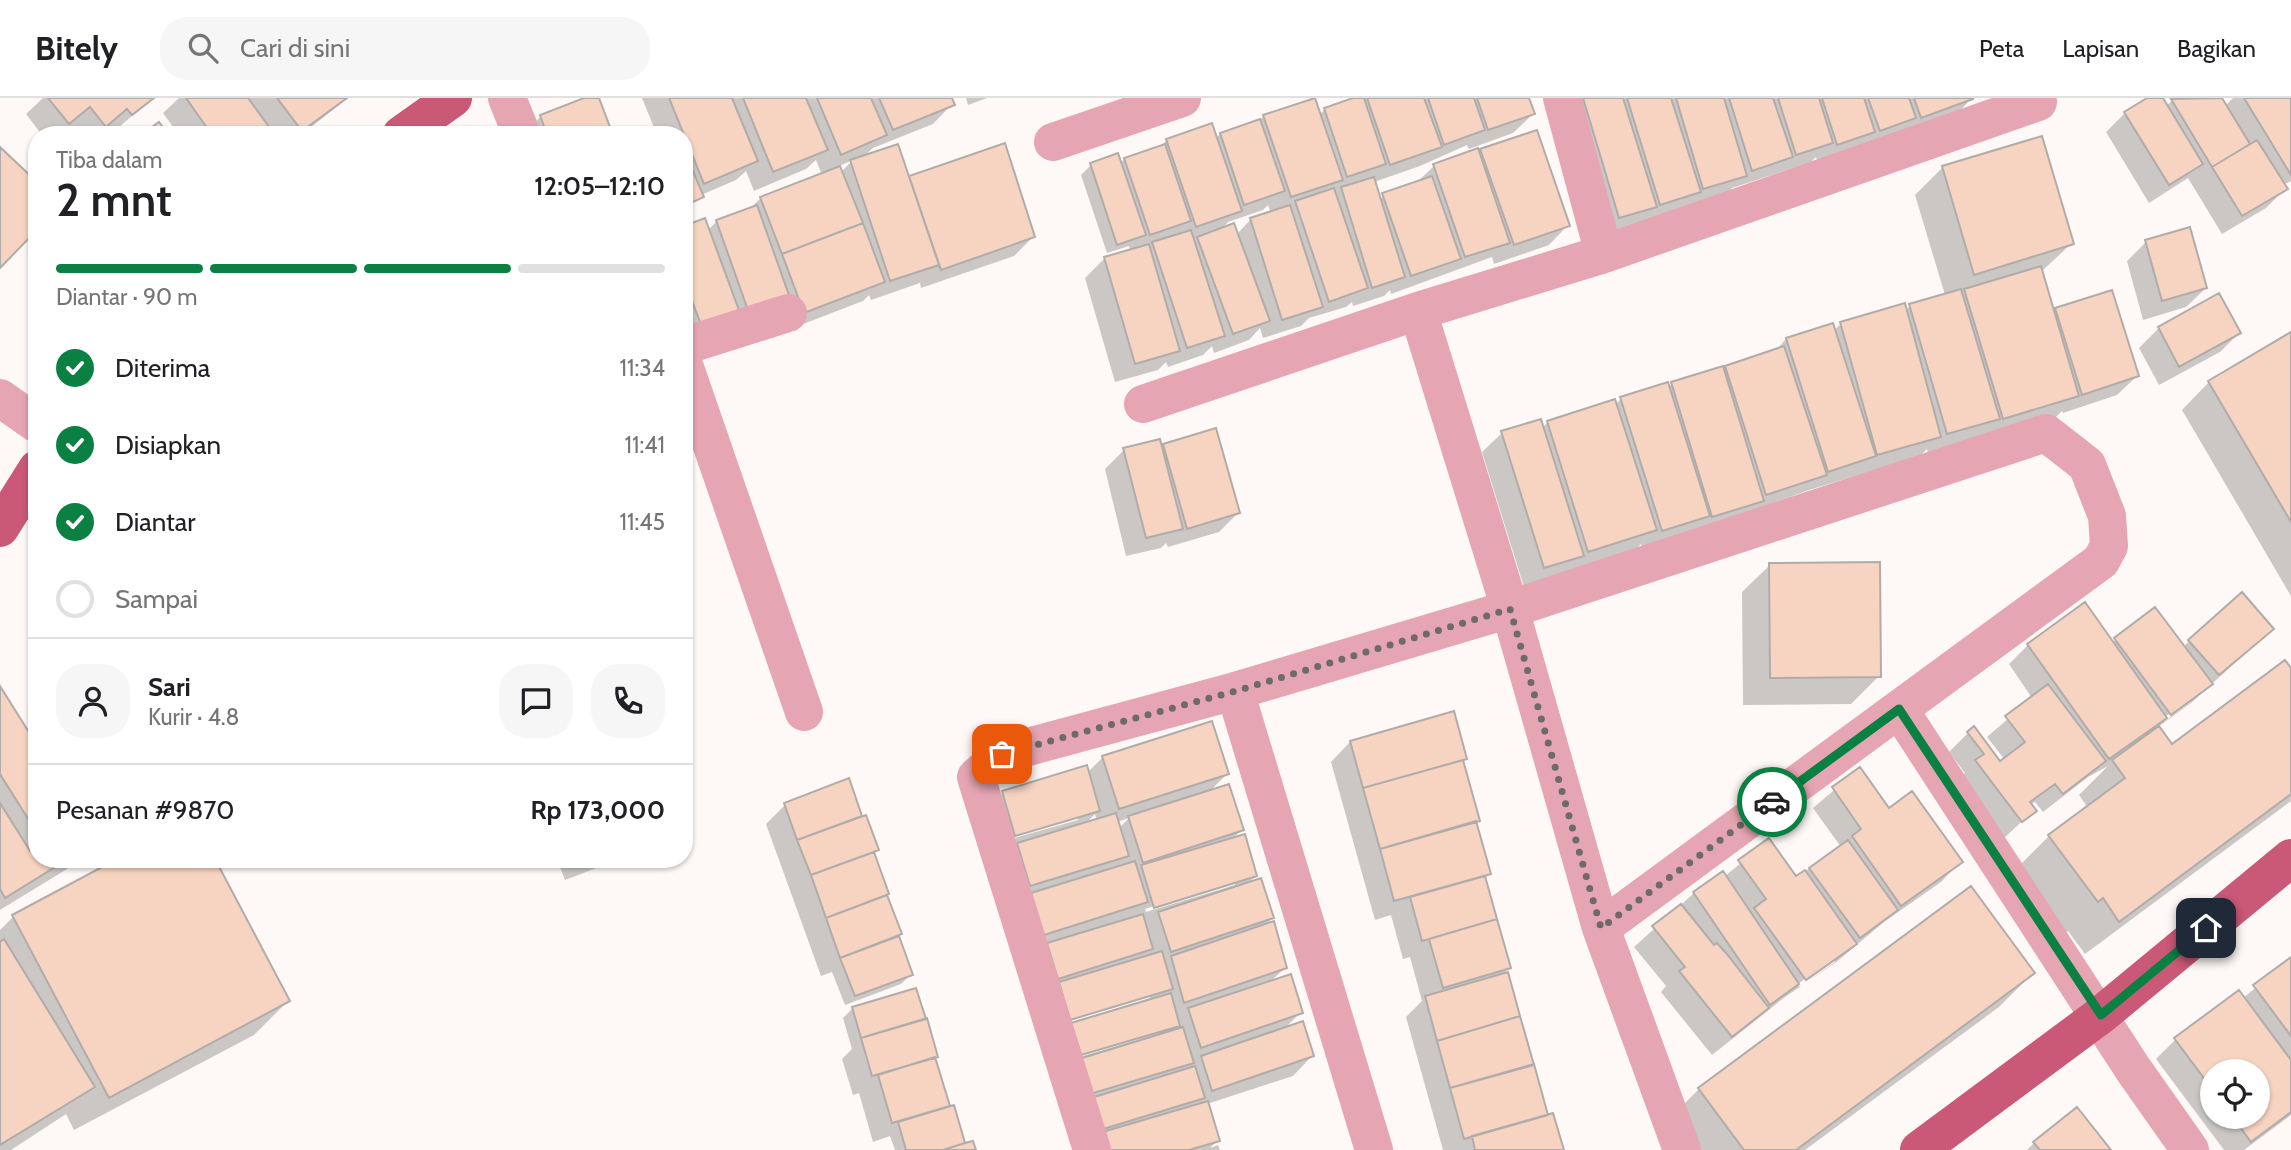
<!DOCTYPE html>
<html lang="id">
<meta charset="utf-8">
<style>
:root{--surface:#fff;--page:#f6f6f6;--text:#202124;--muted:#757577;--line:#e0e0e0;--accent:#0b8043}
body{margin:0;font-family:Cabin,sans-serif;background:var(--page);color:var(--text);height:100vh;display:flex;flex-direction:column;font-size:26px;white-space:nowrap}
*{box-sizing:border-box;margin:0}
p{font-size:23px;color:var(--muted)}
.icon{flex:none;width:38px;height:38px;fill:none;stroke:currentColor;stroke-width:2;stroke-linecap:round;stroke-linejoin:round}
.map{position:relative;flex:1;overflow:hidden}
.sheet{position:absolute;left:28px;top:28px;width:665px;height:742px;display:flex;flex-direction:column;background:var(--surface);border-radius:28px;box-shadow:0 2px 5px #0004}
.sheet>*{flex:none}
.tools{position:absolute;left:2200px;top:961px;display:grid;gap:14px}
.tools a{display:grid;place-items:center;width:70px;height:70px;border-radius:50%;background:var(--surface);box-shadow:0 2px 5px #0004;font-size:35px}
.pin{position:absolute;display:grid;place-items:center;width:60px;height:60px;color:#fff;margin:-30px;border-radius:14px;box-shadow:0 4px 10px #0006}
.courier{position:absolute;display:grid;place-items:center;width:70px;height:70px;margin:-35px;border:5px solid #0b8043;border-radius:50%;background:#fff;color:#222;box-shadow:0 2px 9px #0007}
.summary em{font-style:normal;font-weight:600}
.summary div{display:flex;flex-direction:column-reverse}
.summary{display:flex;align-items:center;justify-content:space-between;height:119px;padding:0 28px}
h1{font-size:46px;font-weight:600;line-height:52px}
.bar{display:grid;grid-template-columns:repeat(4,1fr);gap:10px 7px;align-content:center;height:84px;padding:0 28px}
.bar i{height:9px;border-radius:5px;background:var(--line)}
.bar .active{background:var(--accent)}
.bar p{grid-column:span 4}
.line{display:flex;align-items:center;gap:18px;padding:0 28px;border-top:2px solid var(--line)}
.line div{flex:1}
.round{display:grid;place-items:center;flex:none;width:74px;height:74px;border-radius:28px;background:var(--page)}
ol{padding:0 28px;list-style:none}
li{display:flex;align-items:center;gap:21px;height:77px}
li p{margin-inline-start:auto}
li .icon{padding:7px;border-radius:50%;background:var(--accent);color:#fff;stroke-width:4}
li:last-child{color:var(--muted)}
li i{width:38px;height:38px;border:4px solid var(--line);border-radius:50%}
header{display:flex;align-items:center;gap:42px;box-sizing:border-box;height:98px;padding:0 35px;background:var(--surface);border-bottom:2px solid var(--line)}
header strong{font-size:33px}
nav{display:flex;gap:38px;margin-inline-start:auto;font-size:24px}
.search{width:490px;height:63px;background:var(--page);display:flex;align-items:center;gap:18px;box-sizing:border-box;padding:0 24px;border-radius:28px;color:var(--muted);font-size:26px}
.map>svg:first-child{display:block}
.shadow{fill:#0003;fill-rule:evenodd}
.building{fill:#f6d4c1;stroke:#b1aca9;stroke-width:2}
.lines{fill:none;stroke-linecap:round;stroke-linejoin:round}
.minor{stroke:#e6a5b2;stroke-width:38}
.major{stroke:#ca5877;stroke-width:38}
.done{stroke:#6d6a68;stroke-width:7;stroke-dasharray:0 12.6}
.route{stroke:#0b8043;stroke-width:9}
</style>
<header>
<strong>Bitely</strong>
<div class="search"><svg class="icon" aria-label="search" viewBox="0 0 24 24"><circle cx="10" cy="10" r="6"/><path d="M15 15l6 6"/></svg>Cari di sini</div>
<nav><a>Peta</a><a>Lapisan</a><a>Bagikan</a></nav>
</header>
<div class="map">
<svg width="2291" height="1052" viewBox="0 0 2291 1052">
<rect width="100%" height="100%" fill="#fef9f6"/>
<path class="shadow" d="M43,0H153L112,35L107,29L98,37H77L70,28L58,37H42L26,16Z
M179,0H348L301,37H179L163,15Z
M589,0H597L611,37H523L541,18Z
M642,0H950L952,6L933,26L873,50L862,60L908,80L1003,48L1033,139L1014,158L921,190L920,185L871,202L869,197L863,203L785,233L684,247V130L707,133L717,123L749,111L761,100L822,77L816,62L806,71L754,93L746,73L736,82L701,97L684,112V37H657ZM853,62L841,74L839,68Z
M966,0H987L968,7Z
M1357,0H1528L1533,16L1513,35L1469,51L1467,47L1420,68L1374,84L1379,101L1416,85L1434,68L1481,53L1568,127L1549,147L1494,166L1492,159L1391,196L1390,192L1384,198L1353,208L1352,204L1346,209L1309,220L1301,228L1263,240L1260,230L1249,242L1214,255L1212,248L1203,257L1168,269L1166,264L1158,272L1115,284L1085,180L1105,160L1130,153L1129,148L1107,155L1081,77L1091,67L1117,57L1120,66L1124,61L1160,49L1166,43L1211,28L1215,41L1220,36L1259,23L1264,18L1319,17L1325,11ZM1268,107L1271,115L1251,121L1237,136L1221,132L1228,124L1263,112Z
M1582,0H1971V1L1952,21L1818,65L1816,59L1811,64L1732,90L1726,97L1600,138L1563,19Z
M2150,0H2161L2166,8L2175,0H2220L2225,8L2233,0H2291V83L2283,87L2285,91L2266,110L2222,136L2188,80L2149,105L2106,34L2125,15Z
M1943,69L2072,145L2041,174L2053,215L2056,212L2137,278L2117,297L2063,315L2062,313L2050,325L1928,355L1927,351L1920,358L1809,392L1643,452L1641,446L1636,451L1524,489L1482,354L1502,335L1542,330L1548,324L1615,307L1621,301L1722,273L1775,253L1786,241L1834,232L1841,226L1905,213L1910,208L1945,197L1915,97Z
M2146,144L2206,190L2186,209L2143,222L2127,163Z
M2219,198L2239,235L2220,254L2159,287L2139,250L2159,230Z
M2291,236V498L2182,312L2209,284Z
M1164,347L1238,415L1219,434L1168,449L1166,445L1161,450L1126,458L1105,371L1124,352L1161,350Z
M1770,467L1879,578L1851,606L1743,607L1742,494Z
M2155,511L2183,549L2189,543L2272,531L2191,605L2158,629L2171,649L2291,573V703L2085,856L2068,833L2063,837L2015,772L2049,738L2088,710L2079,697L2108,668L2088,679L2043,714L2035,704L2030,707L2034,712L2002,742L1957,682L1965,675L1949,654L1968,635L2000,665L2005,662L1987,639L2032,600L2009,566L2028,547L2112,545ZM2191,600V604L2165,623L2162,621Z
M0,591L37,650V761H76L67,771L0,812Z
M1350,644L1465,660L1462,664L1489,776L1484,781L1509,870L1501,878L1561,1052H1443L1406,919L1422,903L1410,859L1403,861L1391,817L1375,822L1331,664Z
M1103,659L1227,676L1209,694L1242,732L1232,741L1256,778L1247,786L1272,820L1264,828L1286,869L1269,885L1301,914L1284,931L1312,958L1293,978L1207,1006L1218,1042L1210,1050L1218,1047L1220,1052H1085L984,714L1003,695L1087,675ZM1095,716L1097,723L1084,727ZM1078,718V722L1007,742L1006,739ZM1129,720L1119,730L1117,724ZM1235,783V787L1146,814L1145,811ZM1150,896V900L1062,927L1061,923ZM1157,932V936L1073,961L1072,958Z
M1859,671L1889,712L1960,764L1941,784L1884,824L1835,865L1785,899L1712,957L1661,894L1666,888L1634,849L1694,795L1722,775L1725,778L1768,743L1795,780L1841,749L1813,710ZM1835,859V864L1800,889L1798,886Z
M848,683L877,752L873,756L911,876L901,886L845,907L832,874L821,878L766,726L785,707Z
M557,761H620L565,782Z
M13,819L288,903L254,937L74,1032L66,1016L11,1052H0V832Z
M2291,861V1017L2244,1052H2224L2156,961L2175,942L2243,900ZM2212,973H2258V1018H2212Z
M2033,875L1999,909L1805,1052H1685L1665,1025L1699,991Z
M853,910L926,923L948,1008L943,1012L964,1047L974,1052H895L890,1038L873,1044L859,995L853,997L842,961L852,951L843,920Z
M2034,1045L2109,1052H2027Z"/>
<path class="building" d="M48,0H154L132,17L127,11L106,29L90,9L69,26Z
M186,0H248L275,37H212Z
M277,0H347L302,33Z
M584,0H599L613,37H547L540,17Z
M669,0H732L758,63L704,86Z
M743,0H806L828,52L773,74Z
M817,0H871L887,37L841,57Z
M879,0H952L955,7L893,32Z
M1315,0L1343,82L1291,99L1263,17Z
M1353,0H1364L1386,66L1347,79L1324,10Z
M1367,0H1424L1442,49L1390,67Z
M1428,0H1474L1485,32L1444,47Z
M1477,0H1529L1535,16L1488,32Z
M1583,0H1623L1657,109L1619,120Z
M1627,0H1671L1701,94L1660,107Z
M1676,0H1724L1747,78L1703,91Z
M1729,0H1773L1793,59L1752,73Z
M1778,0H1819L1833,45L1796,57Z
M1822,0H1864L1875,34L1837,47Z
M1868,0H1909L1916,20L1880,33Z
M1914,0H1973V1L1921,20Z
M2147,0H2163L2203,66L2169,87L2124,14Z
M2222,0L2250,46L2212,69L2171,1Z
M2244,0H2291V77Z
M1260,21L1285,93L1244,107L1220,35Z
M159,24L169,37H141Z
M1212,25L1242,113L1196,129L1166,41Z
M1537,32L1570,128L1514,147L1480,51Z
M2042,38L2074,146L1974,177L1942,68Z
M2257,42L2288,91L2242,118L2212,69Z
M1005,45L1035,139L941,172L909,78Z
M898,46L939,167L890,183L850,62Z
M1165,46L1191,123L1150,137L1124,60Z
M0,49L37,84V132L0,170Z
M1478,50L1510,145L1465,159L1433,66Z
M1118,55L1146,137L1117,147L1090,65Z
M840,68L863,125L782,156L760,99Z
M692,71L704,99L684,108V74Z
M1432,78L1461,161L1411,178L1382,95Z
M1374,79L1405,179L1372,190L1341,89Z
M1334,90L1368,190L1329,204L1295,103Z
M757,107L790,200L749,215L716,122Z
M1290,107L1323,209L1282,222L1250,120Z
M705,120L740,215L702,229L684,182V128Z
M863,125L885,184L804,215L782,156Z
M1234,125L1270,223L1233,236L1197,139Z
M2190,129L2207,190L2162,203L2145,142Z
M1191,132L1225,238L1187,250L1152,144Z
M1149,146L1180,253L1135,266L1104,159Z
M2041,168L2079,298L2003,321L1964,191Z
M1961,191L2000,321L1947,336L1909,206Z
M2112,192L2139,278L2082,297L2055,210Z
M2219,195L2241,235L2179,269L2158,229Z
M1905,205L1941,339L1877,357L1840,224Z
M1833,225L1876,358L1828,374L1786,240Z
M2291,234V424L2208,283Z
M1784,248L1827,377L1766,397L1725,268Z
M1723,268L1764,403L1712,419L1671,284Z
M1668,284L1710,418L1662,433L1620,299Z
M1615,301L1657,432L1588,454L1547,323Z
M1541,321L1584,458L1544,470L1501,333Z
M1216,330L1240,415L1187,431L1163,346Z
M1160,341L1183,431L1146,440L1123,350Z
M1880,464L1881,579L1770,580L1769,465Z
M2242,494L2274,531L2219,577L2188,542Z
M2085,504L2167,620L2109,661L2027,546Z
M2155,509L2213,586L2171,617L2114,540Z
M2285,562L2291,570V696L2119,824L2103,800L2098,804L2048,737L2125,680L2112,662L2159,628L2172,646Z
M2048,586L2106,663L2063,696L2055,686L2030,704L2037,713L2022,724L1975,662L1984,656L1967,634L1974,628L2000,663L2025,644L2005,618Z
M0,588L37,647V735L0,676Z
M1454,613L1467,661L1363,690L1350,643Z
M1212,623L1229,676L1119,711L1102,658Z
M1463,662L1480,723L1380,751L1363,690Z
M1087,667L1100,713L1015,738L1002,693Z
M1860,669L1889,710L1912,693L1963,764L1901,808L1852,738L1861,731L1832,689Z
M849,680L862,718L797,742L784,705Z
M1229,686L1244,732L1143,765L1128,718Z
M0,705L30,753L37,749V761H68L5,800L0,791Z
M1116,715L1129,758L1030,788L1017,745Z
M866,717L879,752L811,777L797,742Z
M1476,723L1491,776L1394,803L1380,751Z
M1245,736L1257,778L1154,810L1141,767Z
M1769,740L1796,778L1805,772L1857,846L1806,882L1754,810L1766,801L1738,762Z
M1848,742L1898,812L1860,840L1809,770Z
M874,754L889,796L826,820L811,777Z
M117,761H215L290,903L109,1000L12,817Z
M1135,763L1148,804L1044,837L1031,795Z
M1723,773L1799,886L1770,907L1693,794Z
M1485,778L1497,821L1422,843L1410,799Z
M1261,780L1274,820L1171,854L1158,814Z
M1971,788L2035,875L1796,1052H1744L1698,990Z
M887,797L902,836L840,860L826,820Z
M1681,806L1714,847L1717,845L1726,855L1769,910L1732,939L1679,873L1685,869L1652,828Z
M1143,816L1153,851L1058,881L1047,845Z
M1497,821L1511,870L1443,890L1429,841Z
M1274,823L1287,870L1184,905L1171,858Z
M899,838L913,877L855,898L840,860Z
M4,841L95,989L0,1047V844Z
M1162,853L1173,891L1070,922L1059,884Z
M2291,859V938L2253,887Z
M1508,874L1520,918L1437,943L1425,898Z
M1291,876L1303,915L1201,950L1188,910Z
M916,890L926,921L861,940L852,909Z
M2239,892L2291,962V1014L2251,1044L2232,1018H2258V973H2212V991L2174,940Z
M1171,895L1180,928L1081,957L1071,925Z
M1520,918L1534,967L1450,990L1437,943Z
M927,920L938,959L872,978L861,940Z
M1303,923L1314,958L1212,993L1201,958Z
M1183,929L1194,965L1090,996L1079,961Z
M935,959L950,1008L892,1025L878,977Z
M1534,966L1548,1017L1464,1041L1450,990Z
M1195,968L1205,1000L1100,1032L1091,1000Z
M1208,1003L1220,1043L1189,1052H1104L1099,1035Z
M954,1007L965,1045L943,1052H906L898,1024Z
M2077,1009L2111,1052H2040L2033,1044Z
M1553,1015L1564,1052H1475L1472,1038Z
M973,1043L976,1052H943L965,1045Z"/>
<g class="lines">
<path class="minor" d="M507,0L522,37
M1562,0L1604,156L1418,213L1510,511L2046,335L2087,367L2107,418L2109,448L2101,463L1899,611
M1053,44L1182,0
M1604,156L2038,4
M684,248L788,215
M684,267L804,614
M0,300L37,326
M1143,306L1418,213
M1235,593L1374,1052
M1601,830L1682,1052
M1092,1052L976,679L1002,656L1235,593L1510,511L1601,830L1899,611L2133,971L2190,1052"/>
<path class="major" d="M401,37L453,0
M0,430L37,371
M1919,1052L2101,917L2291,760"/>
</g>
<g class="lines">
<path class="done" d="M1002,656L1236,593L1510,511L1601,830L1772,704"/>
<path class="route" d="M1772,704L1899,611L2101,917L2206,830"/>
</g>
</svg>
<div class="tools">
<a><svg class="icon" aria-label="locate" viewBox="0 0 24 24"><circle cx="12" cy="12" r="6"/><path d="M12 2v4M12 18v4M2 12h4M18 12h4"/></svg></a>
</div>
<div class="pin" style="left:1002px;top:656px;background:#ea580c"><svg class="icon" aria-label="bag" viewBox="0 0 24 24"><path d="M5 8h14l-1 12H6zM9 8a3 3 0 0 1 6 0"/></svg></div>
<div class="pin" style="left:2206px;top:830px;background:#1f2937"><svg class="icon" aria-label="home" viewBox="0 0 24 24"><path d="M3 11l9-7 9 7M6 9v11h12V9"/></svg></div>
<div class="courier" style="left:1772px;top:704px"><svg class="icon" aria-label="car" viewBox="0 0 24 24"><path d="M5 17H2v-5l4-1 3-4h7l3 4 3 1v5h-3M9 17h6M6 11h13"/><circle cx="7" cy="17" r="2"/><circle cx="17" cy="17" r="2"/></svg></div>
<section class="sheet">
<div class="summary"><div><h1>2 mnt</h1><p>Tiba dalam</p></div><em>12:05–12:10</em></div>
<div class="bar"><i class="active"></i><i class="active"></i><i class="active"></i><i></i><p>Diantar · 90 m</p></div>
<ol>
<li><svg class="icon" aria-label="check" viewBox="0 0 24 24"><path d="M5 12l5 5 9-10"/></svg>Diterima<p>11:34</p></li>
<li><svg class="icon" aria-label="check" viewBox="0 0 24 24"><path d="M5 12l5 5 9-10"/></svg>Disiapkan<p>11:41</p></li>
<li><svg class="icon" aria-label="check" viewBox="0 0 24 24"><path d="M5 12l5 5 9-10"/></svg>Diantar<p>11:45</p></li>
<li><i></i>Sampai</li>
</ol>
<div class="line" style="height:126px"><a class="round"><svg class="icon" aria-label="person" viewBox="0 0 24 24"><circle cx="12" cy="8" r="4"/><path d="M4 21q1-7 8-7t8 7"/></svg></a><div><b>Sari</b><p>Kurir · 4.8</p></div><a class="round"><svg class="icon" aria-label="chat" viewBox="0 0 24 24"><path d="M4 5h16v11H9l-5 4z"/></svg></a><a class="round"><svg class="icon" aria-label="phone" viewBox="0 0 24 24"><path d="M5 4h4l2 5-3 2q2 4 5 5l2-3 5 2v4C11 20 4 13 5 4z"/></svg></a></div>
<div class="line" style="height:91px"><div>Pesanan #9870</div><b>Rp 173,000</b></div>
</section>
</div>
